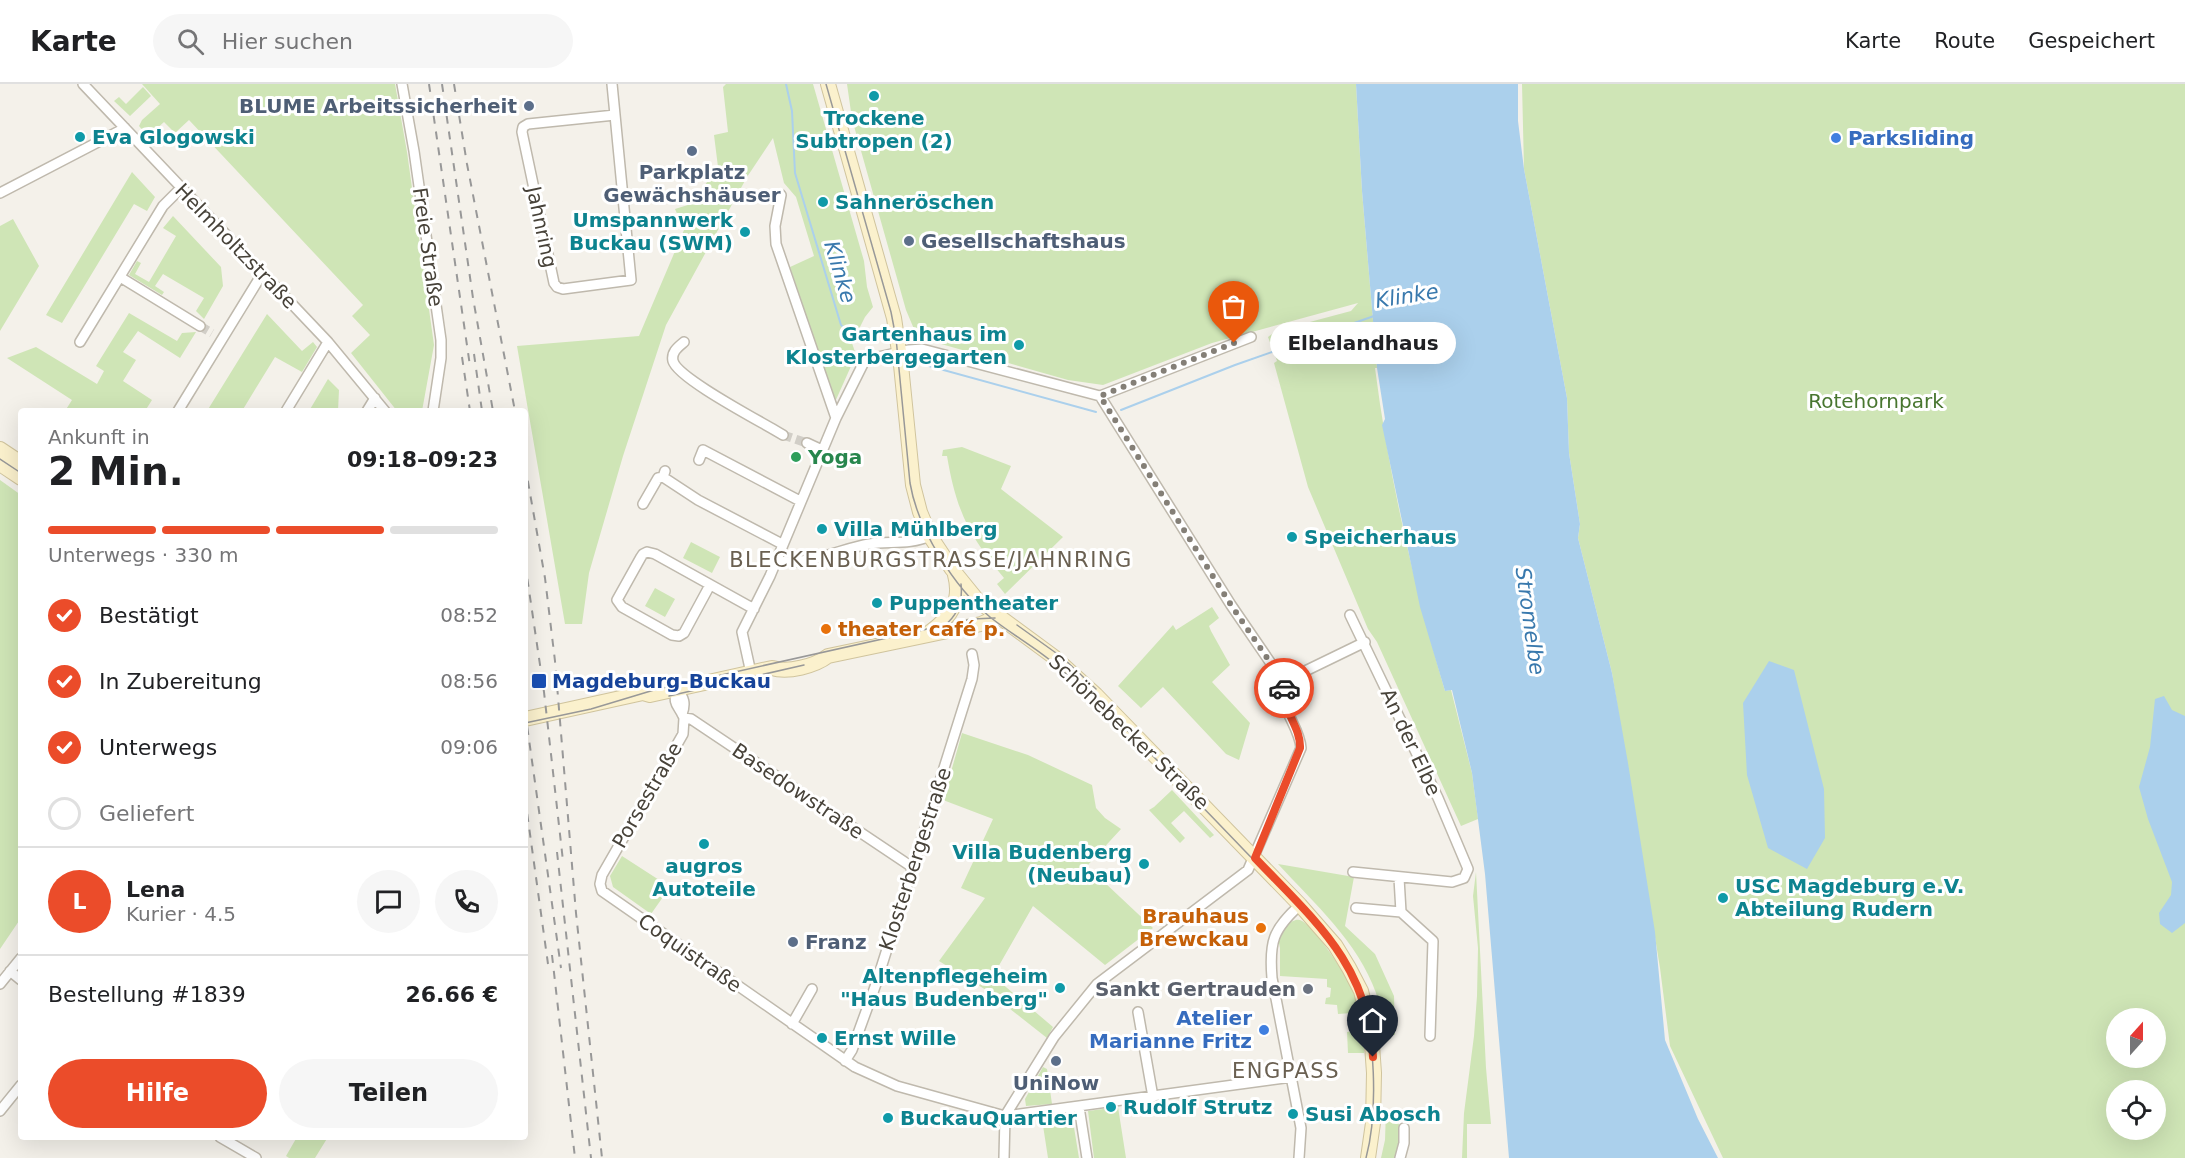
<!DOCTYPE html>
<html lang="de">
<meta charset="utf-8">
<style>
:root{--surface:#fff;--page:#f6f6f6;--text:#202124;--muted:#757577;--line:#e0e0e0;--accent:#eb4c2a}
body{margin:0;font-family:"DejaVu Sans",sans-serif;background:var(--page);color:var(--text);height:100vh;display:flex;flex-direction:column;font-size:22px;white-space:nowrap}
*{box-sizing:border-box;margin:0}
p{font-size:20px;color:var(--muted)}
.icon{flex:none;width:33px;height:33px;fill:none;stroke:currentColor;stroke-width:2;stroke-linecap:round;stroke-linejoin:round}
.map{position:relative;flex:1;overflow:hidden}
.drawer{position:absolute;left:18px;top:324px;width:510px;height:732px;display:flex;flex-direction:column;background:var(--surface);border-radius:6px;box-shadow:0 6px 24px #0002}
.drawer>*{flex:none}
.needle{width:39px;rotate:21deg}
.controls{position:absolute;left:2106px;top:924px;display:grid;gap:12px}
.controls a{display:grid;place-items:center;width:60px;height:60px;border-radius:50%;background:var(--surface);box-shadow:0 6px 24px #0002;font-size:30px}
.pin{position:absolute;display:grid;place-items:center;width:51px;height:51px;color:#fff;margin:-62px -26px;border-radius:50% 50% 50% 0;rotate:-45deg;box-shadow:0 0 6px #0007}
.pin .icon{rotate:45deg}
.courier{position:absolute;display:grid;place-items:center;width:60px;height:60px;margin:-30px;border:4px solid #eb4c2a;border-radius:50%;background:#fff;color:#222;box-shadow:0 2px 8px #0007}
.bubble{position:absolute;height:42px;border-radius:21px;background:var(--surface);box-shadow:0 6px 24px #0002;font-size:20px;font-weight:800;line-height:42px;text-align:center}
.summary em{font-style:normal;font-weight:800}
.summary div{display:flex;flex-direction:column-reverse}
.summary{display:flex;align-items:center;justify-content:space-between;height:102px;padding:0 30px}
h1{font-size:39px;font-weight:800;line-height:45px}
.bar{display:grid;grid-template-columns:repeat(4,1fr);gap:9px 6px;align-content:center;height:72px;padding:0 30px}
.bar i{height:8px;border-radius:4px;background:var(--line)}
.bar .active{background:var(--accent)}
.bar p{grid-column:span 4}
.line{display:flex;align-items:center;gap:15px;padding:0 30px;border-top:2px solid var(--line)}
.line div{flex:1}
.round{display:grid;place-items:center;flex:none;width:63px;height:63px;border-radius:32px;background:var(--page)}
ol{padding:0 30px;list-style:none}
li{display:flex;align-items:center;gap:18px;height:66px}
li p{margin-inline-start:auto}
li .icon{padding:6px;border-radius:50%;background:var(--accent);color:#fff;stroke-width:4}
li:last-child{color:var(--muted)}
li i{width:33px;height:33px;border:3px solid var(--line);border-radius:50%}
.action{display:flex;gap:12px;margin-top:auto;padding:12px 30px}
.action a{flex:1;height:69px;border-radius:36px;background:var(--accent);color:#fff;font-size:24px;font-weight:800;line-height:69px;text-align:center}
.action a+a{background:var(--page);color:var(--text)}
header{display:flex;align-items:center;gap:36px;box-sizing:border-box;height:84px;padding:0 30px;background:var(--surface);border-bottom:2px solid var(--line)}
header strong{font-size:28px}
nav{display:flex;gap:33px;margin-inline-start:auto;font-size:21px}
.search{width:420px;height:54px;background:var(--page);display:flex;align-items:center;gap:15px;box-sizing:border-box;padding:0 21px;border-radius:33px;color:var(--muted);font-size:22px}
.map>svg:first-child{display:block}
.green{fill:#cfe5b6;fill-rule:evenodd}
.water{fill:#abd0ec}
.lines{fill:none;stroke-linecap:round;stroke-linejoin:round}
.stream{stroke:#abd0ec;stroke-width:2}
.minor-tunnel{stroke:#d1cec7;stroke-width:9;stroke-dasharray:9 4.5;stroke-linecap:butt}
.minor-casing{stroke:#bfb9ad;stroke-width:12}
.secondary-casing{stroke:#d0c49d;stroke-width:16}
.minor{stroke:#fff;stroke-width:9}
.secondary{stroke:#fbf1cd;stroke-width:14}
.tram{stroke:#989898;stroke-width:1.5}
.rail{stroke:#989898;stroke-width:2;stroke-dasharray:8 8;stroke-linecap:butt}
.done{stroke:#847f77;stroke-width:6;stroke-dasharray:0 10.8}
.route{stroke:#eb4c2a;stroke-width:8}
.culture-dot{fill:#0f9aa8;stroke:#fff;stroke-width:2}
.service-dot{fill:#5c6f8a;stroke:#fff;stroke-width:2}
.shop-dot{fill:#3f7fe0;stroke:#fff;stroke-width:2}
.leisure-dot{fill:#2e9e5b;stroke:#fff;stroke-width:2}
.food-dot{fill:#e8710a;stroke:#fff;stroke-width:2}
.transit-dot{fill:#1a4fb4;stroke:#fff;stroke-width:2}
.worship-dot{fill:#6b7280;stroke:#fff;stroke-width:2}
.labels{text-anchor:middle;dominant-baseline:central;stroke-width:6;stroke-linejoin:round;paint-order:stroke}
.service-label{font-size:20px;font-weight:bold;fill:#4e5e75;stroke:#fff}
.culture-label{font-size:20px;font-weight:bold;fill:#0d838f;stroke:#fff;text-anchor:start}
.shop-label{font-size:20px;font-weight:bold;fill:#366cbe;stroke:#fff;text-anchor:start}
.street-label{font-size:20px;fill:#474239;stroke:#fff}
.park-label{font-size:20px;fill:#48762f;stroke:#fff}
.leisure-label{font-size:20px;font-weight:bold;fill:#27864d;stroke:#fff;text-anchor:start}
.food-label{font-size:20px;font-weight:bold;fill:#c56008;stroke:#fff;text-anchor:start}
.transit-label{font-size:20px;font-weight:bold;fill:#164399;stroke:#fff;text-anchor:start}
.worship-label{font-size:20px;font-weight:bold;fill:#5b616d;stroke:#fff;text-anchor:end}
.water-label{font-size:21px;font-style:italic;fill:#3979ad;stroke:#fff}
.neighbourhood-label{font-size:21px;letter-spacing:1.5px;fill:#6a6051;stroke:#fff}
</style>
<header>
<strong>Karte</strong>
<div class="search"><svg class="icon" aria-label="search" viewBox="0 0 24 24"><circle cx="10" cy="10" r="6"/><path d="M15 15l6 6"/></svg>Hier suchen</div>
<nav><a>Karte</a><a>Route</a><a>Gespeichert</a></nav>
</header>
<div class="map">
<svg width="2185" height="1074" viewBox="0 0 2185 1074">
<rect width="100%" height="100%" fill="#f4f1ea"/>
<path class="green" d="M142,0H395L407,68L434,261L422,327H397L351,269L370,251L352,232L363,221L189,36L175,49L164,38L153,48L160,56L156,61L139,42L142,36L160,20Z
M726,0H813L864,177L867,203L873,223L865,233L852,259L856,271L835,318L790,183L814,172L796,113L784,99L773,54L747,93L666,241L623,372L589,489L582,540H565L517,262L639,252L684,146L675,125L691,120L718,83L714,51L728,48L723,3Z
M847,0H1356L1362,107L1377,284H1375C1389,393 1414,501 1445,607L1451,606L1472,689L1478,735L1461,742L1377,558L1368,545L1308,403L1274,279L1277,277L1268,253L1276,247L1351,227L1358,219L1212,259L1103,301L1068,296L927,256L914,245L906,226L852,35Z
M1522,0H2185V1074H1723L1670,962L1660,884L1612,589L1578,454L1580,440L1569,369L1567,314L1524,85ZM2116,934H2156V974H2116ZM2116,1006H2156V1046H2116Z
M143,3L151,12L130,32L114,17L119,13L126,20Z
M132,88L155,113L147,127L134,120L62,239L46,231Z
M173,132L221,183L223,202L204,235L196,227L204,214L163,190L155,202L164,208L162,211L129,191L137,177L141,179L135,190L149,198L176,152L163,144Z
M13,135L39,182L0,247V142Z
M129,229L177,257L182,249L196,248L180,274L138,247L123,268L136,276L123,297L152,316L145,327H65L72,316L7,274L36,263L97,300L104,287L96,282Z
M267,230L302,267L313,258L317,263L302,288L275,273L242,327H207Z
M328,295L339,306L338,327H309Z
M962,363L1011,382L1001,405L1063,453L1005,510L997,500L1004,494C969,452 956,426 947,372H942L943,366Z
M0,396L21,411V834L0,865Z
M691,458L720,473L712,489L683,474Z
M655,504L675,515L665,533L645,522Z
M1212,523L1219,534L1209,542L1211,547L1230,581L1212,598L1250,639L1239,676L1226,670L1163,603L1141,624L1118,602L1173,541L1176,546Z
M962,649L1028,671L1092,701L1096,724L1105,734L1121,745L1087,782L1153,844L1105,881L1033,822L993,892L1053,943L1047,954L986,906L939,877L985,814L961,804L993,735L943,716Z
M1172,706L1214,751L1210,754L1184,727L1171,739L1185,754L1180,759L1149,726L1154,723Z
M622,772L670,803L651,830L613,803L610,792Z
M1278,780L1354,793L1345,842L1375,870L1394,912L1395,951L1385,950C1382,937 1380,923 1376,909C1358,858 1314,819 1278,780Z
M1476,788L1486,984L1491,1040H1467V1074H1462L1464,1029L1474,952L1477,912L1478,864L1473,812Z
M1293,837C1297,836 1297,835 1302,837C1315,843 1351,898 1357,913C1364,930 1364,951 1364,969H1348L1347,948L1355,947L1352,929L1338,930L1337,921L1325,920L1326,914L1330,913L1331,904L1327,903V895L1280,892V864L1278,854L1287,840Z
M1043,983L1047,985L1052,1020L1026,1022L1025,1015Z
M1118,1023L1126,1074H1094L1088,1027Z
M1386,1026H1399V1055L1395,1074H1381L1385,1056Z
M1072,1031L1079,1074H1048L1042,1035Z
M297,1053H328L315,1074H289L286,1072Z"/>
<path class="water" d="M1356,0H1518V37L1524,85L1567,314L1569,369L1580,440L1578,454L1612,589L1628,679L1655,848L1665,956L1698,1035L1718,1074H1509L1485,790L1472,689L1452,606L1445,607L1420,523L1382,341L1385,335L1377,284L1362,107Z
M1769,577L1794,586L1824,705L1825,754L1807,785L1768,764L1747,691L1743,619Z
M2164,612L2172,626L2185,632V839L2172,849L2160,840L2159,829L2171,811L2172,798L2148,735L2139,703L2150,663L2155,615Z"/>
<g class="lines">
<path class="stream" d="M786,0L792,27L795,89L841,241L848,247L875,258
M918,279L1096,328
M1121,326L1235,281L1374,232"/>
<path class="minor-tunnel" d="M200,242L212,249
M783,351L807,359"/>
<defs>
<path id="minor" d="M83,0L328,258L385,327
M402,0L414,67L441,256V274L433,327
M612,0L631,196L563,205L557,203L554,199L522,48L523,43L528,40L615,31
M0,109L125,44
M781,111L775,142L776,160L836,334
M120,193L200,242
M80,258L163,122L181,104
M684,258C678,263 671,268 673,277C678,295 764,339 783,351
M178,327L262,190
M286,327L328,258
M367,327L375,314
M807,359L822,366
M699,376L703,366L800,417
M665,387L663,393L698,416L782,460
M643,420L658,394L663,393
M777,476C802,484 843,464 869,460C890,457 910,461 930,452
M710,501L684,549L679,552L672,551L622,523L617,516L641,473L643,470L647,468L655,470L754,525
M1350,531L1438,714L1468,785L1464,794L1452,798L1353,788
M751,589L742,548L770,492L836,334L865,276L909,266L922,265L1100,312L1251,253
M1285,600L1297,591L1365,558
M677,605C672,622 679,621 684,634L683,650L602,791L600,800L602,807L855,983L897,1002L1005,1032L1292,993
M677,605C684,614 686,619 682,630
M684,634L691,635L912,783
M1399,794L1401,828
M1356,824L1401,828L1433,857L1430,952
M10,887L21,896
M0,900L21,874
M1138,928L1153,1013
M792,940L812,905
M845,977L852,966L876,900L972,595L974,581L972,570
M1079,1023L1087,1074
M0,1027L21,1001
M1005,1032L1054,953L1097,900L1248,786L1301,664C1300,642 1277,623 1285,600L1231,521L1100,312
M220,1053L256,1074
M1004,1074L1005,1032
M1299,1074L1301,1044L1272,894C1269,858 1273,845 1300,821
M1400,1074L1404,1059V1044"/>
<path id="secondary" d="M828,0L894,234L901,281L913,401L920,428L930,452L952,485L978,517L1054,573L1096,611L1300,821L1335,861L1349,884L1361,907L1371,947L1374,989L1373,1039L1368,1074
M0,365L21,379
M0,380L21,394
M930,548C951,533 962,517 955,491
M525,635L643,609L650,611L772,584C788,589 815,582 828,572L981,540L997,533"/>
</defs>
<use href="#minor" class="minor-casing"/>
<use href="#secondary" class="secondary-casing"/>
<use href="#minor" class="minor"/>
<use href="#secondary" class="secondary"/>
<path class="tram" d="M826,0L891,228L896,254L910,399C918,446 954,503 990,533C1011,550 1035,563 1056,581C1123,638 1182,702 1243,765C1284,808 1334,849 1358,904C1376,947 1378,1029 1366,1074
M0,375L21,389
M1017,541L1063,574L1096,605
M944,542C958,531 963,517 961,500
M669,612L804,581
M525,639L591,625L654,606L972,535L995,534"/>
<path class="rail" d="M429,0L470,282
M442,0L473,214L493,327
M454,0L467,80L515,327
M474,270L482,327
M462,273L470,327
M525,381L545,494L555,577L576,829L602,1074
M525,479L544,608L563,777
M525,627L561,884
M525,714L548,880
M557,768L591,1074
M552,871L575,1074"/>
</g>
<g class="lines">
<path class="done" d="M1234,259L1100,312L1231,521L1285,600L1284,604"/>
<path class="route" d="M1284,604C1281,626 1301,642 1300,664L1255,774C1314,836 1369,881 1373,973"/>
</g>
<g class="culture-dot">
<circle cx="874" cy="12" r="6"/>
<circle cx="80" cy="53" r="6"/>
<circle cx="823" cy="118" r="6"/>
<circle cx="745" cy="148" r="6"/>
<circle cx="1019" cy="261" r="6"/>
<circle cx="822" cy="445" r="6"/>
<circle cx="1292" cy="453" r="6"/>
<circle cx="877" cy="519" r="6"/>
<circle cx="704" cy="760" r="6"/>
<circle cx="1144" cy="780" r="6"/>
<circle cx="1723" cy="814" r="6"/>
<circle cx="1060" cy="904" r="6"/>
<circle cx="822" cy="954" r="6"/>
<circle cx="1111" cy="1023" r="6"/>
<circle cx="1293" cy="1030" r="6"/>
<circle cx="888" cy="1034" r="6"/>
</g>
<g class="service-dot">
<circle cx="529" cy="22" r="6"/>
<circle cx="692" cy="67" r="6"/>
<circle cx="909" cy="157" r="6"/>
<circle cx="793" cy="858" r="6"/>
<circle cx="1056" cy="977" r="6"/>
</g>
<g class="shop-dot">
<circle cx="1836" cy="54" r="6"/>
<circle cx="1264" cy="946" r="6"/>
</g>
<circle class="leisure-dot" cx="796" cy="373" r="6"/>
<g class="food-dot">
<circle cx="826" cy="545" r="6"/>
<circle cx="1261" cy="844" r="6"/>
</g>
<rect class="transit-dot" x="531" y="589" width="16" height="16" rx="3"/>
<circle class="worship-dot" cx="1308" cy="905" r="6"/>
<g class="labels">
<g class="service-label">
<text x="517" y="22" text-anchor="end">BLUME Arbeitssicherheit</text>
<text x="692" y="88">Parkplatz<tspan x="692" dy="23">Gewächshäuser</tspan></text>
<text x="921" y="157" text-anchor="start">Gesellschaftshaus</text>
<text x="805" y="858" text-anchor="start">Franz</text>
<text x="1056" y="999">UniNow</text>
</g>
<g class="culture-label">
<text x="874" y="34" text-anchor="middle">Trockene<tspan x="874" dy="23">Subtropen (2)</tspan></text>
<text x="92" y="53">Eva Glogowski</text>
<text x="835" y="118">Sahneröschen</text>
<text x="733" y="136" text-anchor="end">Umspannwerk<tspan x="733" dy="23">Buckau (SWM)</tspan></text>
<text x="1007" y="250" text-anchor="end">Gartenhaus im<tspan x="1007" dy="23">Klosterbergegarten</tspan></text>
<text x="834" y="445">Villa Mühlberg</text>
<text x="1304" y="453">Speicherhaus</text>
<text x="889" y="519">Puppentheater</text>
<text x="1132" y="768" text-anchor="end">Villa Budenberg<tspan x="1132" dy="23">(Neubau)</tspan></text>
<text x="704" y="782" text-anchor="middle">augros<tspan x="704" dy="23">Autoteile</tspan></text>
<text x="1735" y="802">USC Magdeburg e.V.<tspan x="1735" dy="23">Abteilung Rudern</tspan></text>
<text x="1048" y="892" text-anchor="end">Altenpflegeheim<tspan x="1048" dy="23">"Haus Budenberg"</tspan></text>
<text x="834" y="954">Ernst Wille</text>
<text x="1123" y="1023">Rudolf Strutz</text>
<text x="1305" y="1030">Susi Abosch</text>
<text x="900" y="1034">BuckauQuartier</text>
</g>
<g class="shop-label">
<text x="1848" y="54">Parksliding</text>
<text x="1252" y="934" text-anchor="end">Atelier<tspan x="1252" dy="23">Marianne Fritz</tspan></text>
</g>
<g class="street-label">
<text transform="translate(542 143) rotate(78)">Jahnring</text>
<text transform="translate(236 162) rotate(46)">Helmholtzstraße</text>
<text transform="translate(428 163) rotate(82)">Freie Straße</text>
<text transform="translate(1129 648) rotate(44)">Schönebecker Straße</text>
<text transform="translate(1411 658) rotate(65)">An der Elbe</text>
<text transform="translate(798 707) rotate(34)">Basedowstraße</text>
<text transform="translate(647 711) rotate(-60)">Porsestraße</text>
<text transform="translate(915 775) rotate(-72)">Klosterbergestraße</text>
<text transform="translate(690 869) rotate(35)">Coquistraße</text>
</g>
<g class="park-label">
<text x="1876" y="317">Rotehornpark</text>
</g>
<g class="leisure-label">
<text x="808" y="373">Yoga</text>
</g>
<g class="food-label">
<text x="838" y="545">theater café p.</text>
<text x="1249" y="832" text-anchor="end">Brauhaus<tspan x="1249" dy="23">Brewckau</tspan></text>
</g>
<g class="transit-label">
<text x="552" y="597">Magdeburg-Buckau</text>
</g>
<g class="worship-label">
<text x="1296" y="905">Sankt Gertrauden</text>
</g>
<g class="water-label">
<text transform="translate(840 188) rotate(73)">Klinke</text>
<text transform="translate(1407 212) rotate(-9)">Klinke</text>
<text transform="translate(1530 537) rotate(82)">Stromelbe</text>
</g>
<g class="neighbourhood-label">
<text x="931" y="476">BLECKENBURGSTRASSE/JAHNRING</text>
<text x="1286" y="987">ENGPASS</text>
</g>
</g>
</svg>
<div class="controls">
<a><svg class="needle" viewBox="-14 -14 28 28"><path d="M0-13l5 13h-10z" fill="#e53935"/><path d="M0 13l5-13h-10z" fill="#757577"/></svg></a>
<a><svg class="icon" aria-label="locate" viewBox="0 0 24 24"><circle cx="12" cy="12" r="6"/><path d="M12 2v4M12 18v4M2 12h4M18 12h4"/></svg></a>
</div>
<div class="pin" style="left:1234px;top:259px;background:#ea580c"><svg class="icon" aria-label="bag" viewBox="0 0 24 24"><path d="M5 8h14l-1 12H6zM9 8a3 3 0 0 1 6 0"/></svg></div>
<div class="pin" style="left:1373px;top:973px;background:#1f2937"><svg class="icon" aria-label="home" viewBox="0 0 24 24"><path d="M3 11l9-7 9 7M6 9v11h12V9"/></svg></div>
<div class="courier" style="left:1284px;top:604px"><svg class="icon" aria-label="car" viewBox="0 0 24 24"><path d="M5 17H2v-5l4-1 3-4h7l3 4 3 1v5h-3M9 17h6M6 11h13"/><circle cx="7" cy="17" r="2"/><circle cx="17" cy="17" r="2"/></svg></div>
<div class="bubble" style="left:1270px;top:238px;width:186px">Elbelandhaus</div>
<section class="drawer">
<div class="summary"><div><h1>2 Min.</h1><p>Ankunft in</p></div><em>09:18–09:23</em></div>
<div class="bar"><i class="active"></i><i class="active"></i><i class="active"></i><i></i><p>Unterwegs · 330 m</p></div>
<ol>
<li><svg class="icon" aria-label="check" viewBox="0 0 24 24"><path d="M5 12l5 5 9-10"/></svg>Bestätigt<p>08:52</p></li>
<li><svg class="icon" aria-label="check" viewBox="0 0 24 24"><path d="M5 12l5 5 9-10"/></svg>In Zubereitung<p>08:56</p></li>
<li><svg class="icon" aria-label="check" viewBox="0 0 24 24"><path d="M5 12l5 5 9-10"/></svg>Unterwegs<p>09:06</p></li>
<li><i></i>Geliefert</li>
</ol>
<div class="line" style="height:108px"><b class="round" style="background:var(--accent);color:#fff">L</b><div><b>Lena</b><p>Kurier · 4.5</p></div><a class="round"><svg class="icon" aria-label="chat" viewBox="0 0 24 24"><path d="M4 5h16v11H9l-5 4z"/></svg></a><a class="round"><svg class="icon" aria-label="phone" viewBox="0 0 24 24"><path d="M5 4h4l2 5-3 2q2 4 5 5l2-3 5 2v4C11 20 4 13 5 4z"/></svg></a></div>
<div class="line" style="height:78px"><div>Bestellung #1839</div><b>26.66 €</b></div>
<div class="action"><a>Hilfe</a><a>Teilen</a></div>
</section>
</div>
